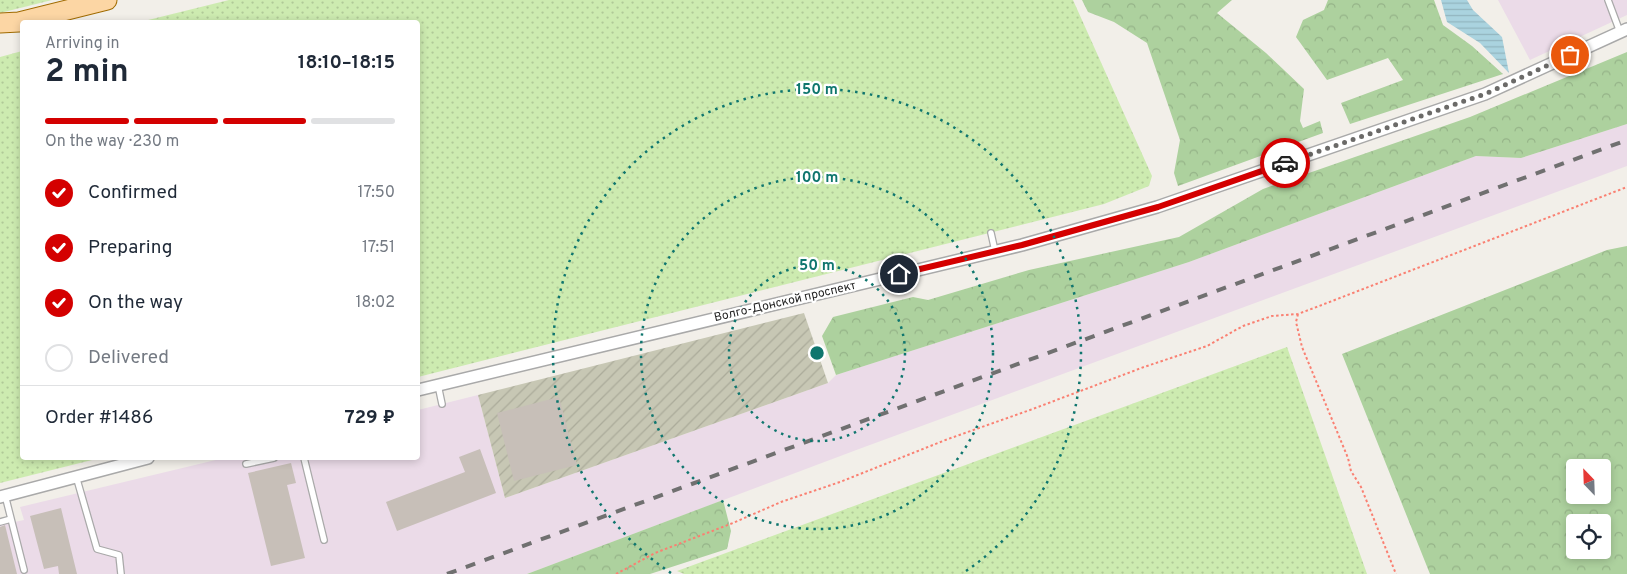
<!DOCTYPE html>
<meta charset="utf-8">
<style>
:root{--surface:#fff;--page:#f6f6f7;--text:#1f2937;--muted:#747a83;--line:#e0e1e3;--accent:#d40000}
body{margin:0;font-family:Overpass,sans-serif;background:var(--page);color:var(--text);height:100vh;display:flex;flex-direction:column;font-size:19px;white-space:nowrap}
*{box-sizing:border-box;margin:0}
p{font-size:16px;color:var(--muted)}
.icon{flex:none;width:28px;height:28px;fill:none;stroke:currentColor;stroke-width:2;stroke-linecap:round;stroke-linejoin:round}
.map{position:relative;flex:1;overflow:hidden}
.sheet{position:absolute;left:20px;top:20px;width:400px;height:440px;display:flex;flex-direction:column;background:var(--surface);border-radius:5px;box-shadow:0 2px 8px #0003}
.sheet>*{flex:none}
.needle{width:32px;rotate:337deg}
.controls{position:absolute;left:1566px;top:459px;display:grid;gap:10px}
.controls a{display:grid;place-items:center;width:45px;height:45px;border-radius:5px;background:var(--surface);box-shadow:0 2px 8px #0003;font-size:25px}
.pin{position:absolute;display:grid;place-items:center;width:42px;height:42px;color:#fff;margin:-21px;border:2px solid #fff;border-radius:50%;box-shadow:0 1px 5px #0007}
.courier{position:absolute;display:grid;place-items:center;width:50px;height:50px;margin:-25px;border:4px solid #d40000;border-radius:50%;background:#fff;color:#222;box-shadow:0 1px 6px #0007}
.overview em{font-style:normal;font-weight:700}
.overview div{display:flex;flex-direction:column-reverse}
.overview{display:flex;align-items:center;justify-content:space-between;height:85px;padding:0 25px}
h1{font-size:32px;font-weight:700;line-height:38px}
.bar{display:grid;grid-template-columns:repeat(4,1fr);gap:8px 5px;align-content:center;height:60px;padding:0 25px}
.bar i{height:6px;border-radius:4px;background:var(--line)}
.bar .current{background:var(--accent)}
.bar p{grid-column:span 4}
.line{display:flex;align-items:center;gap:12px;padding:0 25px;border-top:1px solid var(--line)}
.line div{flex:1}
ol{padding:0 25px;list-style:none}
li{display:flex;align-items:center;gap:15px;height:55px}
li p{margin-inline-start:auto}
li .icon{padding:5px;border-radius:50%;background:var(--accent);color:#fff;stroke-width:4}
li:last-child{color:var(--muted)}
li i{width:28px;height:28px;border:2px solid var(--line);border-radius:50%}
.map>svg:first-child{display:block}
.industrial{fill:#ebdbe8}
.construction{fill:url(#construction-furrows)}
.grass{fill:url(#grass-dots)}
.forest{fill:url(#forest-crowns);fill-rule:evenodd}
.water{fill:url(#water-rules)}
.building{fill:#c7bfb8}
.lines{fill:none;stroke-linecap:round;stroke-linejoin:round}
.service-casing{stroke:#a9a9a9;stroke-width:8}
.minor-casing{stroke:#a9a9a9;stroke-width:14}
.primary-casing{stroke:#a06b00;stroke-width:21}
.path{stroke:#fa8072;stroke-width:2;stroke-dasharray:2.5 2.5;stroke-linecap:butt}
.service{stroke:#fff;stroke-width:5.5}
.minor{stroke:#fff;stroke-width:11}
.primary{stroke:#fcd6a4;stroke-width:19}
.rail{stroke:#707070;stroke-width:4;stroke-dasharray:10 10;stroke-linecap:butt}
.done{stroke:#6b6a68;stroke-width:5;stroke-dasharray:0 9}
.route{stroke:#d40000;stroke-width:6}
.ring{fill:none;stroke:#0f766e;stroke-width:2.5;stroke-dasharray:2.5 5}
.labels{text-anchor:middle;dominant-baseline:central;stroke-width:4.5;stroke-linejoin:round;paint-order:stroke}
.street-label{font-size:12px;fill:#222;stroke:#fff}
.centre{fill:#0f766e;stroke:#fff;stroke-width:2.5}
.ring-label{font-size:15px;text-anchor:middle;font-weight:bold;fill:#0f766e;stroke:#fff;stroke-width:4.5;stroke-linejoin:round;paint-order:stroke}
</style>
<div class="map">
<svg width="1627" height="574" viewBox="0 0 1627 574">
<defs>
<pattern id="construction-furrows" width="10" height="10" patternUnits="userSpaceOnUse" patternTransform="scale(1.25)"><rect width="10" height="10" fill="#c7c7b4"/><path d="M-1 1l2-2M0 10L10 0M9 11l2-2" fill="none" stroke="#abab9a"/></pattern>
<pattern id="grass-dots" width="8" height="8" patternUnits="userSpaceOnUse" patternTransform="scale(1.25)"><rect width="8" height="8" fill="#cdebb0"/><path d="M2 2h.1M6 6h.1" fill="none" stroke="#b0c997" stroke-width="1.8" stroke-linecap="round"/></pattern>
<pattern id="forest-crowns" width="20" height="18" patternUnits="userSpaceOnUse" patternTransform="scale(1.25)"><rect width="20" height="18" fill="#add19e"/><path d="M2 6a3 3 0 1 1 6 0M12 15a3 3 0 1 1 6 0" fill="none" stroke="#95b388"/></pattern>
<pattern id="water-rules" width="6" height="5" patternUnits="userSpaceOnUse" patternTransform="scale(1.25)"><rect width="6" height="5" fill="#aad3df"/><path d="M0 2.5h6" fill="none" stroke="#92b5bf"/></pattern>
</defs>
<rect width="100%" height="100%" fill="#f2efe9"/>
<path class="industrial" d="M1498,0H1627V15L1530,60Z
M1627,124V166L859,449L527,574H0V525L24,520L20,507L224,458H418V410L478,395L505,498L828,383L836,375L1189,262L1476,156L1521,158Z"/>
<path class="construction" d="M804,313L828,383L505,498L478,395Z"/>
<path class="grass" d="M0,0H52L0,13Z
M229,0H1073L1152,176L1149,186L1104,204L418,377V22H140Z
M22,51V458H100L0,483V57Z
M1287,347L1367,574H684L677,571Z"/>
<path class="forest" d="M1082,0H1232L1217,13L1266,53L1304,89L1300,121L1303,128L1320,121L1323,133L1178,186L1174,173L1180,140L1147,43L1114,22L1088,12Z
M1328,0H1434L1443,25L1472,46L1503,74L1350,124L1341,103L1403,80L1388,58L1327,80L1296,37L1303,20L1324,10Z
M1627,52V124L1521,158L1476,156L1189,262L836,375L822,336L833,317L913,297L928,300L1029,270L1179,237L1263,189L1470,117Z
M1627,246V574H1430L1342,354L1607,250ZM1575,468H1602V495H1575ZM1575,522H1602V550H1575Z
M723,500L731,531L727,549L650,574H527Z"/>
<path class="water" d="M1441,0H1467L1473,10L1502,37L1509,73L1480,43L1447,22Z"/>
<path class="building" d="M559,397L577,465L514,481L497,413Z
M480,449L496,493L397,531L386,502L465,472L459,457Z
M291,463L296,483L287,485L305,558L271,566L248,473Z
M61,508L77,574H59L58,566L44,569L30,516Z
M5,525L17,574H0V527Z"/>
<g class="lines">
<defs>
<path id="service" d="M1608,0L1620,32
M991,233L995,251
M438,385L442,404
M304,458L324,540
M246,464L274,458
M76,476L97,549L119,555L121,574
M5,495L24,570
M0,522L11,519"/>
<path id="minor" d="M418,390L1022,245L1157,207L1485,94L1627,29
M0,497L148,458"/>
<path id="primary" d="M0,23L19,22L107,0"/>
</defs>
<use href="#service" class="service-casing"/>
<use href="#minor" class="minor-casing"/>
<use href="#primary" class="primary-casing"/>
<path class="path" d="M1298,314L1296,322L1302,347L1348,458L1351,471L1361,487L1396,574
M616,574L655,553L733,523L781,502L840,482L948,439L1030,410L1144,367L1207,346L1243,326L1272,316L1298,314L1314,308L1627,187"/>
<use href="#service" class="service"/>
<use href="#minor" class="minor"/>
<use href="#primary" class="primary"/>
<path class="rail" d="M447,574L1627,140"/>
</g>
<g class="lines">
<path class="done" d="M1285,163L1485,94L1570,55"/>
<path class="route" d="M899,274L1022,245L1158,207L1285,163"/>
</g>
<g class="ring">
<circle cx="817" cy="353" r="88"/>
<circle cx="817" cy="353" r="176"/>
<path d="M671 573A264 264 0 1 1 963 573"/>
</g>
<g class="labels">
<g class="street-label">
<text transform="translate(785 302) rotate(-13)">Волго-Донской проспект</text>
</g>
</g>
<circle cx="817" cy="353" r="8" class="centre"/>
<g class="ring-label">
<text x="817" y="94">150 m</text>
<text x="817" y="182">100 m</text>
<text x="817" y="270">50 m</text>
</g>
</svg>
<div class="controls">
<a><svg class="needle" viewBox="-14 -14 28 28"><path d="M0-13l5 13h-10z" fill="#e53935"/><path d="M0 13l5-13h-10z" fill="#747a83"/></svg></a>
<a><svg class="icon" aria-label="locate" viewBox="0 0 24 24"><circle cx="12" cy="12" r="6"/><path d="M12 2v4M12 18v4M2 12h4M18 12h4"/></svg></a>
</div>
<div class="pin" style="left:1570px;top:55px;background:#ea580c"><svg class="icon" aria-label="bag" viewBox="0 0 24 24"><path d="M5 8h14l-1 12H6zM9 8a3 3 0 0 1 6 0"/></svg></div>
<div class="pin" style="left:899px;top:274px;background:#1f2937"><svg class="icon" aria-label="home" viewBox="0 0 24 24"><path d="M3 11l9-7 9 7M6 9v11h12V9"/></svg></div>
<div class="courier" style="left:1285px;top:163px"><svg class="icon" aria-label="car" viewBox="0 0 24 24"><path d="M5 17H2v-5l4-1 3-4h7l3 4 3 1v5h-3M9 17h6M6 11h13"/><circle cx="7" cy="17" r="2"/><circle cx="17" cy="17" r="2"/></svg></div>
<section class="sheet">
<div class="overview"><div><h1>2 min</h1><p>Arriving in</p></div><em>18:10–18:15</em></div>
<div class="bar"><i class="current"></i><i class="current"></i><i class="current"></i><i></i><p>On the way · 230 m</p></div>
<ol>
<li><svg class="icon" aria-label="check" viewBox="0 0 24 24"><path d="M5 12l5 5 9-10"/></svg>Confirmed<p>17:50</p></li>
<li><svg class="icon" aria-label="check" viewBox="0 0 24 24"><path d="M5 12l5 5 9-10"/></svg>Preparing<p>17:51</p></li>
<li><svg class="icon" aria-label="check" viewBox="0 0 24 24"><path d="M5 12l5 5 9-10"/></svg>On the way<p>18:02</p></li>
<li><i></i>Delivered</li>
</ol>
<div class="line" style="height:65px"><div>Order #1486</div><b>729 ₽</b></div>
</section>
</div>
